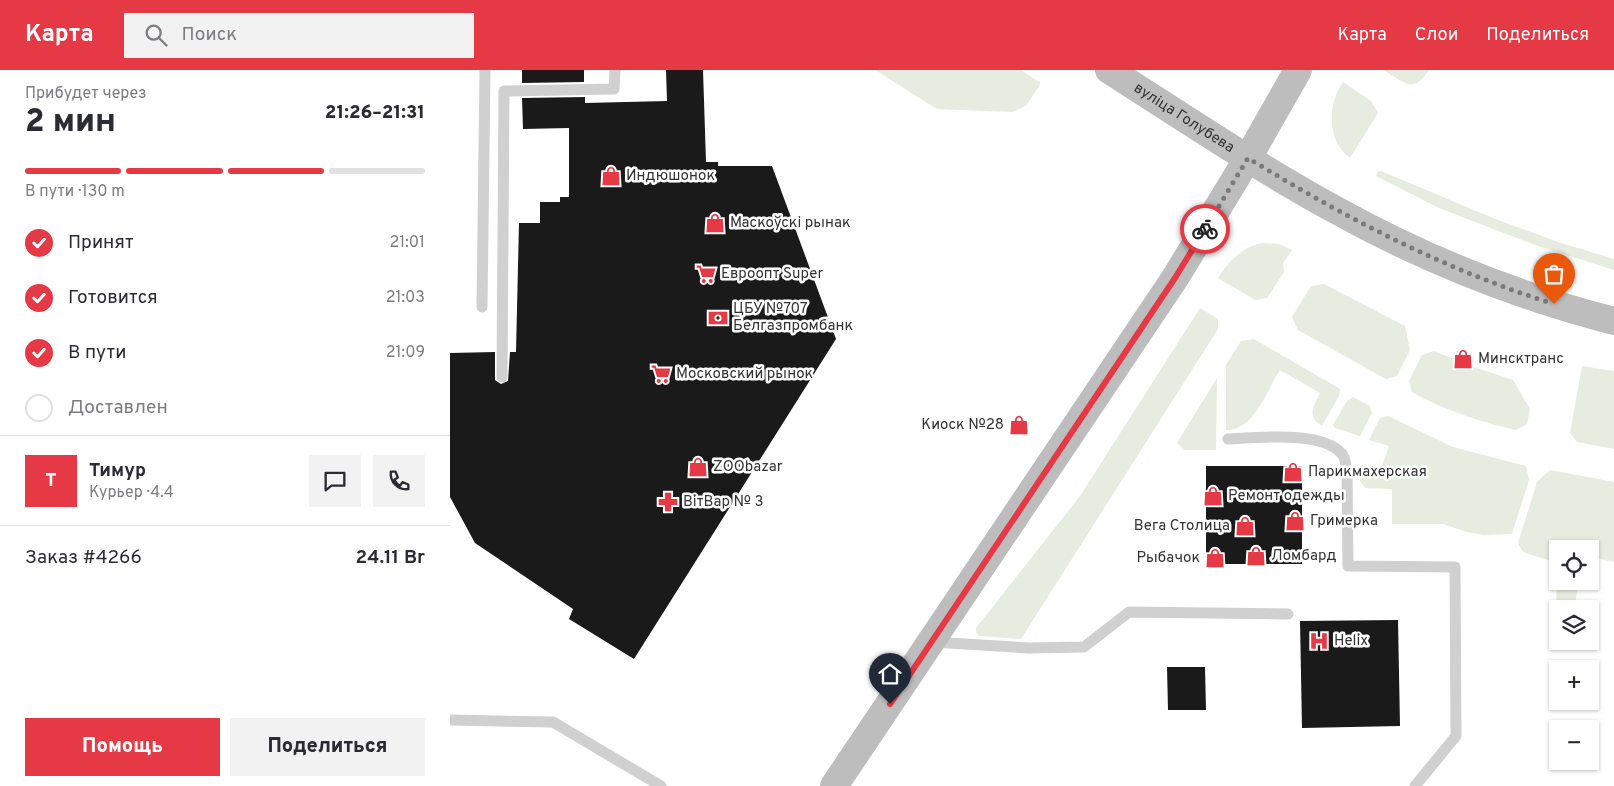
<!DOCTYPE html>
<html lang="ru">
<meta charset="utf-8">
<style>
:root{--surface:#fff;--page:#f2f2f3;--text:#2b2b33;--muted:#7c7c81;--line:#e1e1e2;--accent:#e63946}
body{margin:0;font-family:Overpass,sans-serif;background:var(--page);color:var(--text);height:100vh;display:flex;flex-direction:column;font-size:19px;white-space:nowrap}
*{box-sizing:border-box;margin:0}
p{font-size:16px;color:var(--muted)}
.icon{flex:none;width:28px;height:28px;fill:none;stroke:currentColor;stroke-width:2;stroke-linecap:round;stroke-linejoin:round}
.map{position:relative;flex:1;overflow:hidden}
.sheet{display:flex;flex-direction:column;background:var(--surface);width:450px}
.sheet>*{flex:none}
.fabs{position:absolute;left:1099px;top:470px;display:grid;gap:10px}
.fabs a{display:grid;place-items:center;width:50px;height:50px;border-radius:0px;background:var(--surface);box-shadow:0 1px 4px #0004;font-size:25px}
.pin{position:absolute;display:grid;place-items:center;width:42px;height:42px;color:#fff;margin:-51px -21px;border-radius:50% 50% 50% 0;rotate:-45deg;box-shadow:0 0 5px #0007}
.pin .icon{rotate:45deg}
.courier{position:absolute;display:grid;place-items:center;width:50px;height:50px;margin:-25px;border:4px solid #e63946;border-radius:50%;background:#fff;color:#222;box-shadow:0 1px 6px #0007}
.overview em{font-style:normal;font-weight:800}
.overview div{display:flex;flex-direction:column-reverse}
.overview{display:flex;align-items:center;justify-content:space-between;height:85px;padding:0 25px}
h1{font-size:32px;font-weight:800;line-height:38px}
.bar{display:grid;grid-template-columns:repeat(4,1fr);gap:8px 5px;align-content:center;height:60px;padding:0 25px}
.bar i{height:6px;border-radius:4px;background:var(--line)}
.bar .active{background:var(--accent)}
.bar p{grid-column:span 4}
.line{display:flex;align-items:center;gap:12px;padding:0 25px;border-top:1px solid var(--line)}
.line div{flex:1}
.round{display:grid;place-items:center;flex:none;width:52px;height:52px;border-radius:0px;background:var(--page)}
ol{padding:0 25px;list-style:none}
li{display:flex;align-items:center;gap:15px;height:55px}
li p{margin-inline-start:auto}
li .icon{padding:5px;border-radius:50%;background:var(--accent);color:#fff;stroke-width:4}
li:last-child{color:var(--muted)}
li i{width:28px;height:28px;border:2px solid var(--line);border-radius:50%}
.action{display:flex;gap:10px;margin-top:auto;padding:10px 25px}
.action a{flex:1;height:58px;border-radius:0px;background:var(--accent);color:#fff;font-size:20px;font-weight:800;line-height:58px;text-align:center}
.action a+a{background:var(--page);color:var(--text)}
header{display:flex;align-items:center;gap:30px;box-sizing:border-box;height:70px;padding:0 25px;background:var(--accent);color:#fff}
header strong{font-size:24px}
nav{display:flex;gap:28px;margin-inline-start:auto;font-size:18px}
.search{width:350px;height:45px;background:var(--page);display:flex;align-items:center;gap:12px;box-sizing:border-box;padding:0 18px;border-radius:0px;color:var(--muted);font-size:19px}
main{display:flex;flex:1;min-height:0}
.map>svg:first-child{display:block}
.green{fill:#e6ecdf}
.building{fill:#1a1a1a}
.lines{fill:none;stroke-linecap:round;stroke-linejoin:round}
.service{stroke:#d0d0d0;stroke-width:11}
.secondary{stroke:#bdbdbd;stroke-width:28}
.done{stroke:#7a7a7a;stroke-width:5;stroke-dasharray:0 9}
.route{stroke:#e63946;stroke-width:6}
.labels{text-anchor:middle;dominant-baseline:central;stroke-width:5;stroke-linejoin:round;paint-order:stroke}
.street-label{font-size:15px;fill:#333;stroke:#fff}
.poi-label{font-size:15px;fill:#333;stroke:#fff;text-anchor:start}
</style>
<header>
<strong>Карта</strong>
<div class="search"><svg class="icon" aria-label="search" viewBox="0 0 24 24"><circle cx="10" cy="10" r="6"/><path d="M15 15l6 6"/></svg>Поиск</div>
<nav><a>Карта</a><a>Слои</a><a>Поделиться</a></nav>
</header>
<main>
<section class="sheet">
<div class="overview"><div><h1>2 мин</h1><p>Прибудет через</p></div><em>21:26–21:31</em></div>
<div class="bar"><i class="active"></i><i class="active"></i><i class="active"></i><i></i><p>В пути · 130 m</p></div>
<ol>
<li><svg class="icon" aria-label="check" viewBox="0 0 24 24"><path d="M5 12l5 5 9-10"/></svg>Принят<p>21:01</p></li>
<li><svg class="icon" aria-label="check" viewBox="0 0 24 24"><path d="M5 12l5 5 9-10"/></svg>Готовится<p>21:03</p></li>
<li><svg class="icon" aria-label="check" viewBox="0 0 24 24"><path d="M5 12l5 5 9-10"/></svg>В пути<p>21:09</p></li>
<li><i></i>Доставлен</li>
</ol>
<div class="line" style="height:90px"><b class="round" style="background:var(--accent);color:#fff">Т</b><div><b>Тимур</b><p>Курьер · 4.4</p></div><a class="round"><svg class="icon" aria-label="chat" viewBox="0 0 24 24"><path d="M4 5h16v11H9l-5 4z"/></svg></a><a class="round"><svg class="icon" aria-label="phone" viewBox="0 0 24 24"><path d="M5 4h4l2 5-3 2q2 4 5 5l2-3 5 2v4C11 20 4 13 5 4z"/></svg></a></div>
<div class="line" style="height:65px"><div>Заказ #4266</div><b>24.11 Br</b></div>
<div class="action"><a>Помощь</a><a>Поделиться</a></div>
</section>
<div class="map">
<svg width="1164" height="716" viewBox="0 0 1164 716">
<rect width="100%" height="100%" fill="#fff"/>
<path class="green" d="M425,0H571L591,13L576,36L562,42L487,39Z
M933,0H979C962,25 955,12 933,0Z
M893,12L921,31L928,43L900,88C877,72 877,34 893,12Z
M931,101L1043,148L1108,172L1164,189V200L1088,176L989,138L926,106L927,102Z
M812,173L829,174L842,180L833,193L834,202L817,228L805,230L768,208C778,192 792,177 812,173Z
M874,214L955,256L960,280L947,306L936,309L848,260L842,247L861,216Z
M750,238L768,249V259L571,569L529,566L526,562V558L630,426Z
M804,269L890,319L889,326L872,356C856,346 864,336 870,323L830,300C816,321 805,360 776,360V295L791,271Z
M984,281L1024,297L1063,310L1080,339L1077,354L1066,360C1030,352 994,340 962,322L959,311L972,285Z
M1132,296L1164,301V379L1127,372L1120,363Z
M767,308L766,380H735L727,373Z
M903,327L920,336L922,343L910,366L885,358L883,355L897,331Z
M938,346L1003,377L1076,396L1079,410L1062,464L1033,465L1017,462L993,454H942V419L915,418L910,411V406L914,402H930L939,376L919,370L930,348Z
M1100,400L1164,412V492L1140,487V479H1108L1107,493L1073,482L1068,473L1087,412Z
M1107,505L1108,511H1129L1124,539H1108L1107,546L1106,540Z"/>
<path class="building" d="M72,0H134V12L72,13Z
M216,0H253L256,92H268V96H322L386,269L184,589L119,549L123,539L25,473L0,427V283L45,282V310L51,314L58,311L60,282H66L69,153H90V132H110V127H119V58L73,59L72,28L135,27V33L217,31Z
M756,396H852V494H756Z
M948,550L950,656L852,658L850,551Z
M717,597H755L756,640H718Z"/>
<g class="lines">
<path class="service" d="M32,237L35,0
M52,307L54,21L164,19L165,0
M778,369C806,368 873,360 892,384C896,389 896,396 897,402L898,496L1005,497L1006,666L965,716
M482,572L579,578L634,577L679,542L838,544
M0,650L103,652L211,716"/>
<g class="secondary">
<path id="s1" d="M659,0C733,47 807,97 884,139C972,188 1067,226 1164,251"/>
<path d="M384,716L725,208L798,88L848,0"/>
</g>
</g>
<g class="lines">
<path class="done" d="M755,159L798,88C894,147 995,200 1104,234"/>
<path class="route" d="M440,634L725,208L755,159"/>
</g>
<defs>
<symbol id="shop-bare" viewBox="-9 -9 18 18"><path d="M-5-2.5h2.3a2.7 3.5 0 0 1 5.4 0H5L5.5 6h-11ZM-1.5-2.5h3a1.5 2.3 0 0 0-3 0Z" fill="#e63946" stroke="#fff" stroke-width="2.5" paint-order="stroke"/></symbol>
<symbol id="supermarket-bare" viewBox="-9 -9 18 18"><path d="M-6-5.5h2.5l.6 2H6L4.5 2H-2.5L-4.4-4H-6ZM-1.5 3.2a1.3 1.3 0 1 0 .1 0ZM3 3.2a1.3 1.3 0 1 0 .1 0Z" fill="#e63946" stroke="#fff" stroke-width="2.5" paint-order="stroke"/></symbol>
<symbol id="bank-bare" viewBox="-9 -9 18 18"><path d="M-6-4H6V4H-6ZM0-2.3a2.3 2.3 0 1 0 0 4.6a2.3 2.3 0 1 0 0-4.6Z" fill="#e63946" stroke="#fff" stroke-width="2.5" paint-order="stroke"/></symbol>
<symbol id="pharmacy-bare" viewBox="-9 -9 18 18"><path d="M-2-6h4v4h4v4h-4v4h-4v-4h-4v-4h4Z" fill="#e63946" stroke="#fff" stroke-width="2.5" paint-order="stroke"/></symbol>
<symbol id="hospital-bare" viewBox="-9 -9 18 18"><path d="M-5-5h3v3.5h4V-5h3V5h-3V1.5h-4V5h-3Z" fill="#e63946" stroke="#fff" stroke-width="2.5" paint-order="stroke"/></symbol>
</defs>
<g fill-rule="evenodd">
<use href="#shop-bare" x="147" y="92" width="28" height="28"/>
<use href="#shop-bare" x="251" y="139" width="28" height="28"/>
<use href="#supermarket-bare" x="242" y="190" width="28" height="28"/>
<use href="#bank-bare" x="254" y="234" width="28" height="28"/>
<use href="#shop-bare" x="999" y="275" width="28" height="28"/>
<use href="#supermarket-bare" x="197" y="290" width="28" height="28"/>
<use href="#shop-bare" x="555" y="341" width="28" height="28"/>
<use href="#shop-bare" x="234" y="383" width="28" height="28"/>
<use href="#shop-bare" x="829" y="388" width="28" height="28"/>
<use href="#shop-bare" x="749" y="412" width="28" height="28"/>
<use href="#pharmacy-bare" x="204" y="418" width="28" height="28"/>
<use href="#shop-bare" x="831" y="437" width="28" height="28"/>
<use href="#shop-bare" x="781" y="442" width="28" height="28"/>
<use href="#shop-bare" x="792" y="472" width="28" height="28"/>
<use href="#shop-bare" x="751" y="474" width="28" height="28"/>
<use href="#hospital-bare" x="855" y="557" width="28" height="28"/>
</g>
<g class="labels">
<g class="street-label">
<text stroke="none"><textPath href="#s1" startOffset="89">вуліца Голубева</textPath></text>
</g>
<g class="poi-label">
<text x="176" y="106">Индюшонок</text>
<text x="280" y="153">Маскоўскі рынак</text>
<text x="271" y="204">Евроопт Super</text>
<text x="283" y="239">ЦБУ №707<tspan x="283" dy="17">Белгазпромбанк</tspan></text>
<text x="1028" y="289">Минсктранс</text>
<text x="226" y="304">Московский рынок</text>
<text x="554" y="355" text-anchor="end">Киоск №28</text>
<text x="263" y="397">ZOObazar</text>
<text x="858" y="402">Парикмахерская</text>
<text x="778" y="426">Ремонт одежды</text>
<text x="233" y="432">ВітВар № 3</text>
<text x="860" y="451">Гримерка</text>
<text x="780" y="456" text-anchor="end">Вега Столица</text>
<text x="821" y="486">Ломбард</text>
<text x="750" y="488" text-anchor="end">Рыбачок</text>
<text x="884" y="571">Helix</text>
</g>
</g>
</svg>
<div class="fabs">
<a><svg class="icon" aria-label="locate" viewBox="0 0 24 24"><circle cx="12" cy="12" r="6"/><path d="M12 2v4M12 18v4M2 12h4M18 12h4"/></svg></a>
<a><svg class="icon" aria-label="layers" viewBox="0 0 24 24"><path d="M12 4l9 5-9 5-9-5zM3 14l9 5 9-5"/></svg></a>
<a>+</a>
<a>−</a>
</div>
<div class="pin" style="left:1104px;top:234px;background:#ea580c"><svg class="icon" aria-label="bag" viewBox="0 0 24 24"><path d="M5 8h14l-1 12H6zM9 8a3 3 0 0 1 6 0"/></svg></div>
<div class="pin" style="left:440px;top:634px;background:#1f2937"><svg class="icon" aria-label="home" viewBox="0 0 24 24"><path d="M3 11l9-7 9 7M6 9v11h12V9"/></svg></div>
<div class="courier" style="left:755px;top:159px"><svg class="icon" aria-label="bike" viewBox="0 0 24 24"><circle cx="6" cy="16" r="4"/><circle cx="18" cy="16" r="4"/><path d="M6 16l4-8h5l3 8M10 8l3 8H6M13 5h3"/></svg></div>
</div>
</main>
